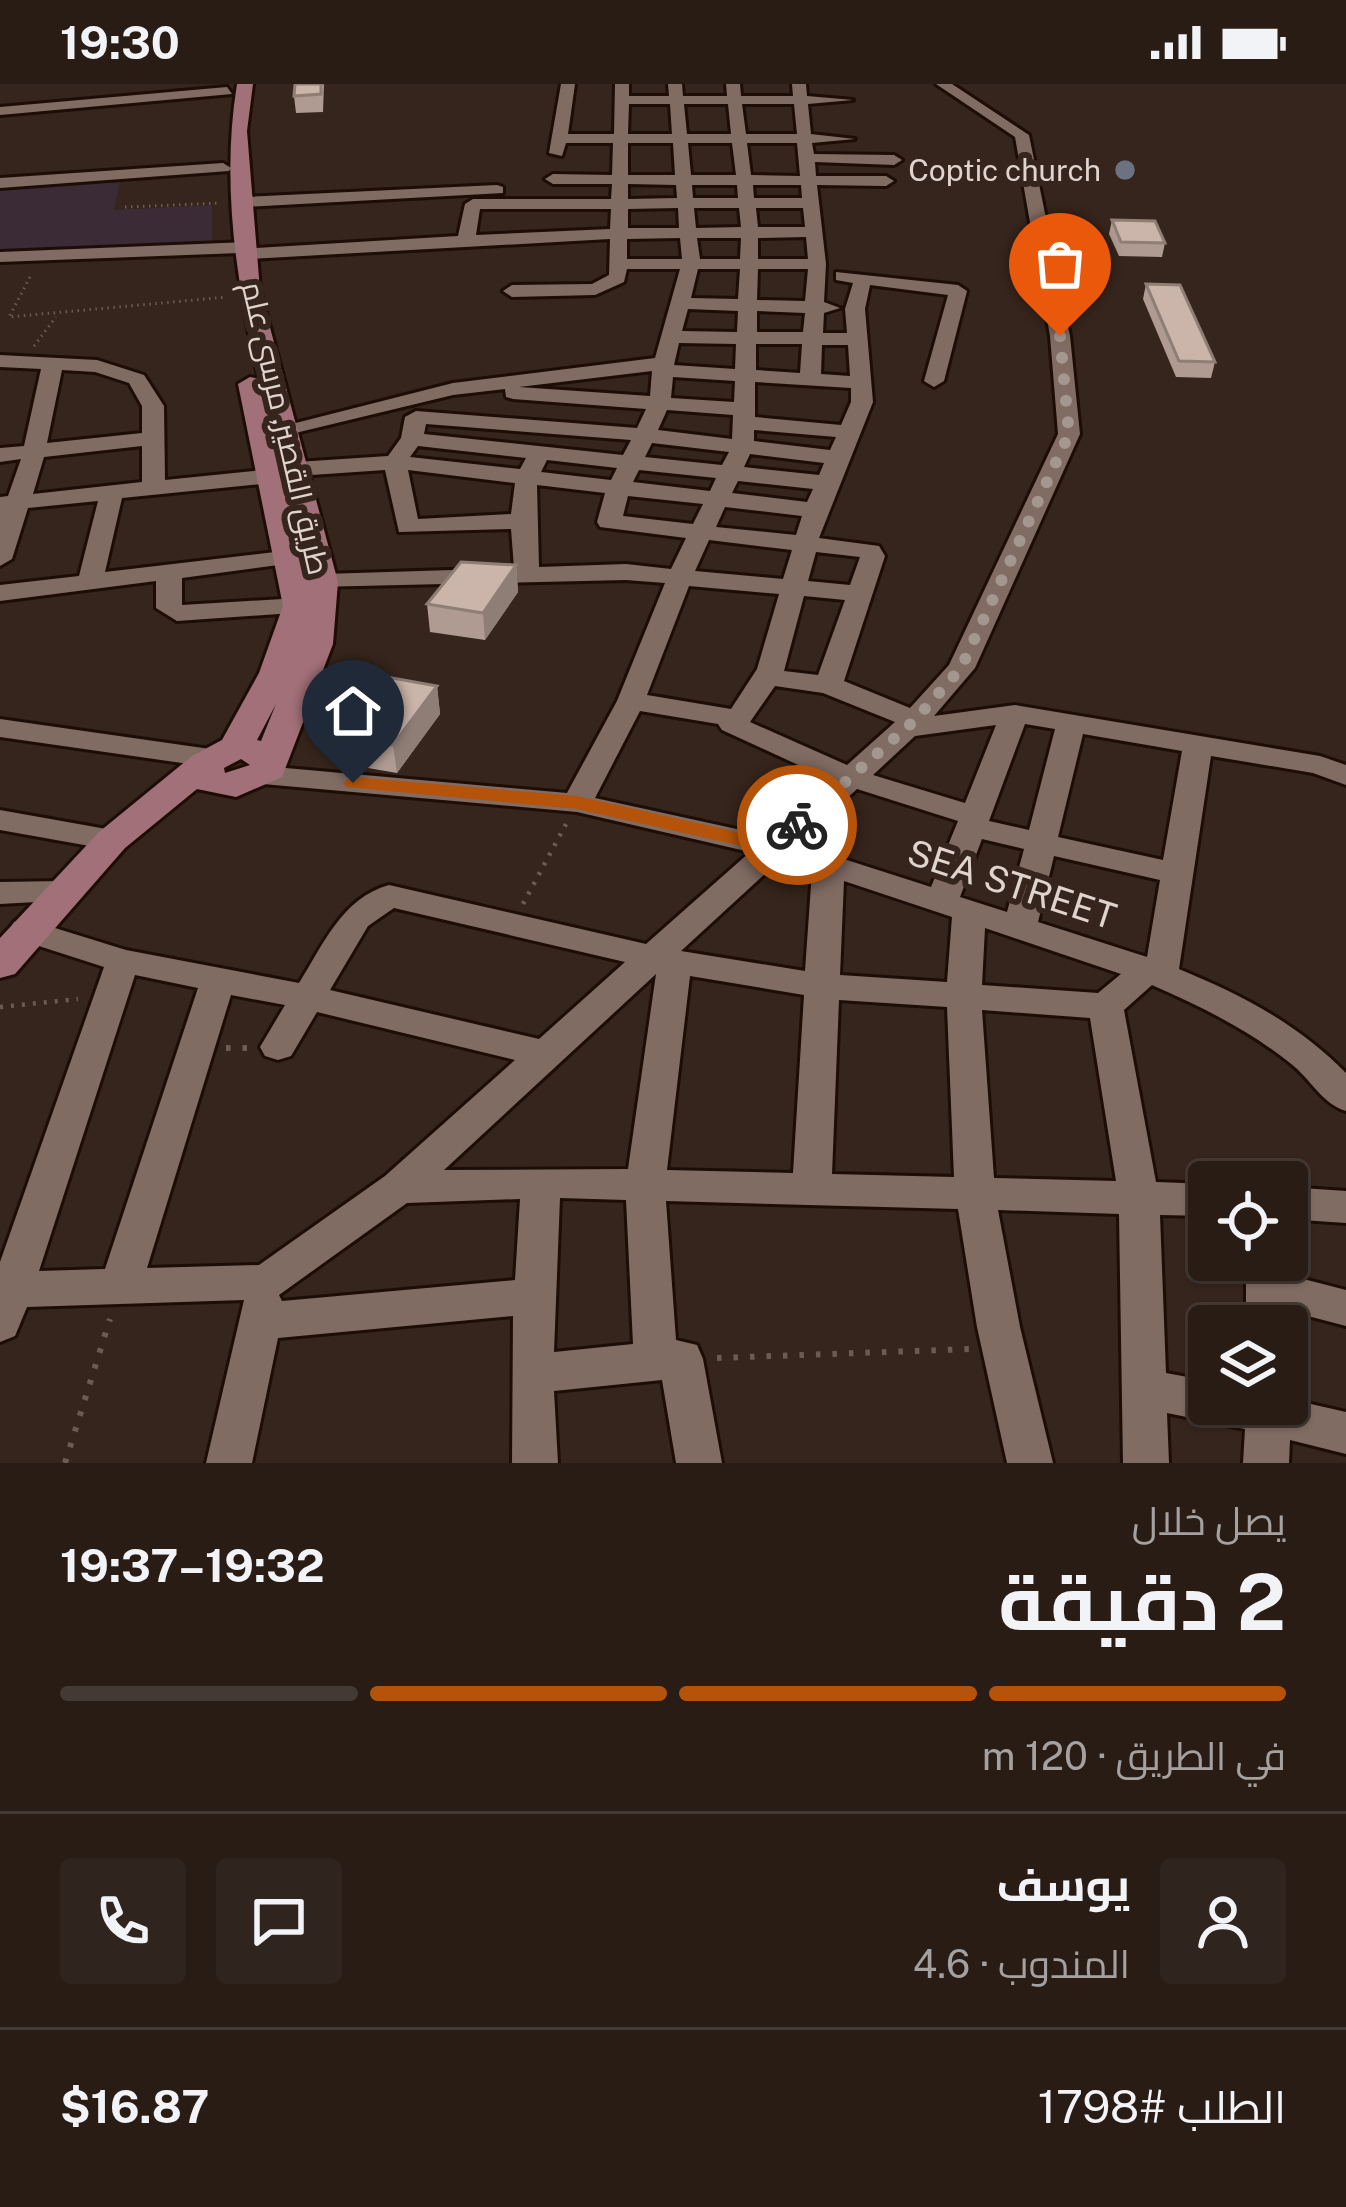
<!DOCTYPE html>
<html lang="ar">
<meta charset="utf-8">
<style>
:root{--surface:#281c15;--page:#30251e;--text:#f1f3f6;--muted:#a5a1a0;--line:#443a34;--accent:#b45309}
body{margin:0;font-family:"Public Sans",Cairo,sans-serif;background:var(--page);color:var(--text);direction:rtl;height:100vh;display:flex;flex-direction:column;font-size:45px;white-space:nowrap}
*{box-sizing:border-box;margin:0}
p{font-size:39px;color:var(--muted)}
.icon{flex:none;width:66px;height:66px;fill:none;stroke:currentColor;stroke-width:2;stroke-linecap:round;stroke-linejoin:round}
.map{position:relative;height:1379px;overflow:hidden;direction:ltr}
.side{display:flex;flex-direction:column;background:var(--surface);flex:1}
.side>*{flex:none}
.buttons{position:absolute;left:1188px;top:1077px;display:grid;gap:24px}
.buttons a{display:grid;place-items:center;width:120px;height:120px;border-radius:12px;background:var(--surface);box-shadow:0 3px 9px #0004,0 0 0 3px var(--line);font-size:60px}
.pin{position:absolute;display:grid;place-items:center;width:102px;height:102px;color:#fff;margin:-123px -51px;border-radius:50% 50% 50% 0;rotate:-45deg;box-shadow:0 0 12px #0007}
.pin .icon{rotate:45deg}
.courier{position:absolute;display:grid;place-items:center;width:120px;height:120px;margin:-60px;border:9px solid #b45309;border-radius:50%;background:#fff;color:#222;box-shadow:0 3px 15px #0007}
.summary em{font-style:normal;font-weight:700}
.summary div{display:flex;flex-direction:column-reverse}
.summary{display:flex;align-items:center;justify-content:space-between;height:204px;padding:0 60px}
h1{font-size:78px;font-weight:700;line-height:90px}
.bar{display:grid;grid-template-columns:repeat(4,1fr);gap:18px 12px;align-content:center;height:144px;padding:0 60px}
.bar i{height:15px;border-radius:9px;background:var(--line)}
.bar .current{background:var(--accent)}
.bar p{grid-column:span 4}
.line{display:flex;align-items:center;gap:30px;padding:0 60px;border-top:3px solid var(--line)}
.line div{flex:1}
.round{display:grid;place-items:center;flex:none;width:126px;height:126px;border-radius:12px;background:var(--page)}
.status{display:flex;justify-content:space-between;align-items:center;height:84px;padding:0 60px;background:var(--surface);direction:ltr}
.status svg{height:33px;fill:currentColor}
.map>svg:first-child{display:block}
.industrial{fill:#3b2b36}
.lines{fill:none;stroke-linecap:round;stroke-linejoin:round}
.minor-casing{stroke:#1d0d06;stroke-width:6}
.major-casing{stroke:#1d0d06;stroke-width:6}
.path-far2{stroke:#6b5b53;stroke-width:3;stroke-dasharray:1.5 4.5;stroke-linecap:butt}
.path-far1{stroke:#6b5b53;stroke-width:4.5;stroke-dasharray:3 8;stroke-linecap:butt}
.path{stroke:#6b5b53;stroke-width:6;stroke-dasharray:4.5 12;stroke-linecap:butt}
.minor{fill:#816c63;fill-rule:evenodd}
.major{fill:#a27078;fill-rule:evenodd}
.wall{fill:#af9b91}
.shaded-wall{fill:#8e7e76}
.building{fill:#cbb4a9;stroke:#8e7e76;stroke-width:3}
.route{fill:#b45309}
.done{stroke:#a49790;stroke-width:12;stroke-dasharray:0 21.6}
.worship-dot{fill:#6b7280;stroke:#36251c;stroke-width:4.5}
.labels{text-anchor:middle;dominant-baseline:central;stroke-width:12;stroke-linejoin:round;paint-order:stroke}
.far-poi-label{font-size:30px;fill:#e0d4ce;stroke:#36251c;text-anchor:end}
.far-street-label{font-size:30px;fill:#e0d4ce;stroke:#36251c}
.street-label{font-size:36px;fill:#e0d4ce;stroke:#36251c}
</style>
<div class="status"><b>19:30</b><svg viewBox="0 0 49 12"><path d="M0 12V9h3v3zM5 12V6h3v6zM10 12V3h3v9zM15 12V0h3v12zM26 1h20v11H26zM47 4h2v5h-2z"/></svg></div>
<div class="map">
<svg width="1346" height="1379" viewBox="0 0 1346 1379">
<rect width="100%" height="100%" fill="#36251c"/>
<path class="industrial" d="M120,98L114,126L212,121V159L0,168V103Z"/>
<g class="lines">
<defs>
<path id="minor" d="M561,0H575L568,50H614L615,0H629V12H669L668,0H682L683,12H727L726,0H740L741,12H793L792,0H806L807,12L853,16L808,20L811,50L855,55L812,59L814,70L894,71L902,76L894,81L815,78L816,92H886L894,97L886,102L817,101L826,180L824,218L840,224L824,229L823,249H847L845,225L853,199L836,196V188L958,201L967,207L944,297L934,303L924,297L948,211L870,201L865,225L873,318L819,454L879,462L885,472L844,597L910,624L949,581L1058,350L1050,252L1015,53L936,0H952L1029,51L1070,252L1080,350L975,584L934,632L1015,621L1320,672L1346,681V701L1313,689L1211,672L1179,885C1242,911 1298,940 1346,989V1027C1322,1020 1310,994 1290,979C1247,945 1202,923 1152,901L1124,926L1156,1098L1209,1100V1132L1160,1131L1166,1289L1209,1297V1320H1287V1310L1289,1315L1346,1328V1370L1290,1356L1289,1379H1243L1245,1345L1167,1329L1169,1379H1123L1119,1130L998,1126L1020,1243L1053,1379H1007L977,1243L958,1125L666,1117L676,1256L697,1261L703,1275L722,1379H676L662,1296L554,1307L558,1379H512L513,1232L278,1254L252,1379H206L244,1216L27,1223L15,1252L0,1258V1178L104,883L14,854L9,846L14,838L26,835L126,866L299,899C323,861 342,814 389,801L646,860L750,768L577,728L263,700L248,691L263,682L567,709L617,617L665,499L626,496L314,503V493L323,490L514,484L511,445L399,448L385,386L297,392L286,385L297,378L388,372L401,354L405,333L416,327L637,344L646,325L513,315L506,313L505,305L453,311L287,351L276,344L453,299L655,274L680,185H627L624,198L595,211L512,213L503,207L512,201L592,200L609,191L610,155L248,175L240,169L0,178V168L248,158L256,164L458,152L465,120L473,115H611L612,100H553L545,95L553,90L612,91L613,59H566L562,72L549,69ZM629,20H670L672,50H628ZM684,20H728L731,50H687ZM742,20H794L797,50H746ZM628,59H673L675,91H628ZM688,59H732L736,91H691ZM747,59H797L800,92L751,91ZM628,100L676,101L677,114L628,115ZM692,101H737L738,114H693ZM753,101H801L802,114H754ZM678,124L679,144H628V125ZM694,124H739L741,143L696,144ZM756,124H803L805,143H758ZM480,125H611L610,145L476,151ZM806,153L808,175H758V154ZM680,154L682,175H627V155ZM697,154H741L740,175H700ZM698,185H740L738,215L691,214ZM758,185H808L805,217L757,216ZM688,225L738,227L737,248L682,247ZM757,227L805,229L803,248H757ZM679,259L736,260L735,285L674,281ZM756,260H802L800,289L756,286ZM822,261H848L850,292L821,290ZM652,287L650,312L519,303ZM673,293L735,297L734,318L671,314ZM755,298L851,304V318L841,341L755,333ZM667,326L733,331L732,355L658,346ZM426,340L631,356L623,371L424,350ZM754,346L836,353L830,366L754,357ZM652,359L729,368L722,381L645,373ZM418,362L526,374L520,385L410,373ZM750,370L824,379L819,391L744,383ZM547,376L617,384L611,396L541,388ZM408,386L515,399L511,430L418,435ZM639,386L716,394L710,407L633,398ZM738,397L813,405L807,418L732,409ZM537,401L605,409L597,438L600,443L686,454L671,485L626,480L539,483ZM628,412L703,420L693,440L623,432ZM725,423L802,432L796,451L716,443ZM709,456L792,466L783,495L695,487ZM816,468L860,473L850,501L808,497ZM689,502L779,510L757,585L731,625L647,611ZM804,512L845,516L818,591L784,587ZM775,602L823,609L895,638L847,681L750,638ZM640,627L718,640L722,646L831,696L768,752L595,714ZM1025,640L1055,645L1029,746L989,737ZM996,641L965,719L873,691L915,652ZM1083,650L1182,667L1163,776L1058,753ZM857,705L958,737L931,803L797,760ZM982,755L1024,765L1007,828L960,813ZM1054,772L1160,796L1147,873L1038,838ZM780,776L812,787L805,887L681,867ZM844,797L952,833L947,898L840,891ZM394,824L625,878L539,955L330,906L368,842ZM985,844L1121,890L1098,909L982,901ZM656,890L628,1085L444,1086ZM135,891L198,904L105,1185L39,1187ZM690,892L804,911L793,1089L667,1086ZM231,911L285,921L260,963L265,972L278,976L291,972L317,928L515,976L385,1092L259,1181L147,1184ZM839,916L947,923L954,1093L832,1090ZM982,926L1090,934L1116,1097L994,1094ZM560,1114L626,1116L633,1260L554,1268ZM520,1115L515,1196L282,1217L279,1211L407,1119Z
M227,3L232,10L0,31V23Z
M223,79L231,84L229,87L0,104V94Z
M497,101L503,103V109L244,123L236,118L244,113Z
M0,271L97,276L144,291L164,322L165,396L272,385L283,392L272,399L122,414L105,488L292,466L304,473L301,478L182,494V521L299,514L308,516L312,522L308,528L177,537L156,524V497L0,517V501L79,492L98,417L28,424L12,475L0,482V413L8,412L21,375L0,378V364L24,362L41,285L0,283ZM62,286L95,288L129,299L142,322V349L47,359ZM142,362V398L33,410L44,373Z
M0,635L210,665L225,674L210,683L0,653Z
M0,726L112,746L128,756L112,766L0,746Z
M61,797L73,800L77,808L73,816L0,820V798Z
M1287,1103L1346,1107V1139L1287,1135Z
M1287,1174L1288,1191L1346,1206V1242L1289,1227L1287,1247V1242H1246V1176Z"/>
<path id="major" d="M237,0H253L247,47L260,206L338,498L333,560L282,693L236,713L197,705L125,764L15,890L0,894V854L99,748L192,672L222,656L259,589L283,522L238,300L250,293L259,295C236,199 221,98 237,0ZM276,620L261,657L257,656ZM241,675L250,681L225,689L224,684Z"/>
</defs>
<use href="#minor" class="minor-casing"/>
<use href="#major" class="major-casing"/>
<path class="path-far2" d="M125,123L219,119
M30,193L9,233L227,213
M34,262L56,233"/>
<path class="path-far1" d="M523,820L566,740
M0,923L78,915"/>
<path class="path" d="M226,964H251
M717,1274L970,1265
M65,1379L110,1235"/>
<use href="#minor" class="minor"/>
<use href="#major" class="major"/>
</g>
<path class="wall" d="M324,0L323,28L296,29L294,12Z
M1112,136L1165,159L1162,173L1119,172L1109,150Z
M1146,200L1215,278L1211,294L1176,293L1143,215Z
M516,481L518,508L485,556L430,548L427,520Z
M437,602L440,630L397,689L339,679L335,650Z"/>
<path class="shaded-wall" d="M516,481L518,508L485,556L483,529Z
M437,602L440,630L397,689L393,661Z"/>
<path class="building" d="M295,0H321V10L294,12Z
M1112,136L1155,137L1165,159L1121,158Z
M1146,200L1180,201L1215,278L1179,277Z
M461,478L516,481L483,529L427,520Z
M381,592L437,602L393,661L335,650Z"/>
<path class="route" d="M353,693L577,712L769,755L790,737L807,741L773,769L577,725L346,703L343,699Z"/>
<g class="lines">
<path class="done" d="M797,741L915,636L961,584L1069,350L1060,252"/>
</g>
<circle class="worship-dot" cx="1125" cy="86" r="12"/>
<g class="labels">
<g class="far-poi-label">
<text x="1101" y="86">Coptic church</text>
</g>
<g class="far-street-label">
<text transform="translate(286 344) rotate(77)">طريق القصير, مرسى علم</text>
</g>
<g class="street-label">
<text transform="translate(1012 800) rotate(18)">SEA STREET</text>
</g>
</g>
</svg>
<div class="buttons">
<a><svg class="icon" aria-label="locate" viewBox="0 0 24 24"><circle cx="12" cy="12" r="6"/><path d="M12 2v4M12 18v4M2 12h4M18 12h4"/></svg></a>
<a><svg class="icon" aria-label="layers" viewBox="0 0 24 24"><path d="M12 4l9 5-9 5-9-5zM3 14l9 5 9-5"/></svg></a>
</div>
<div class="pin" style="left:1060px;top:252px;background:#ea580c"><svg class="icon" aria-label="bag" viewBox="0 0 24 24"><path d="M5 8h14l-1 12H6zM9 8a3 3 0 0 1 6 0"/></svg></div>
<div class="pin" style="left:353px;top:699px;background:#1f2937"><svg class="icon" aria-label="home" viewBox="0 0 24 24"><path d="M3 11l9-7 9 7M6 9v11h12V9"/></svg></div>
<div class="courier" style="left:797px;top:741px"><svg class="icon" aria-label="bike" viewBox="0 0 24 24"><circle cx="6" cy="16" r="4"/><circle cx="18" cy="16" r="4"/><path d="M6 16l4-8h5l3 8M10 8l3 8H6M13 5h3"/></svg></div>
</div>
<section class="side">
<div class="summary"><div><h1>2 دقيقة</h1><p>يصل خلال</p></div><em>19:32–19:37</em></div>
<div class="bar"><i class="current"></i><i class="current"></i><i class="current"></i><i></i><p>في الطريق · 120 m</p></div>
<div class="line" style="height:216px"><a class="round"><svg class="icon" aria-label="person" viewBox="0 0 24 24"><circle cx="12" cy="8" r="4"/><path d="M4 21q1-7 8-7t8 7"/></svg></a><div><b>يوسف</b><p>المندوب · 4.6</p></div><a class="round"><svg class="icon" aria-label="chat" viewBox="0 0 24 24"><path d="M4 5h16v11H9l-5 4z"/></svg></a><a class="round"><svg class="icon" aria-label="phone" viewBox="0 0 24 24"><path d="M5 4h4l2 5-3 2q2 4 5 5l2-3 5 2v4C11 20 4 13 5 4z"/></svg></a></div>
<div class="line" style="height:156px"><div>الطلب #1798</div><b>$16.87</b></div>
</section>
